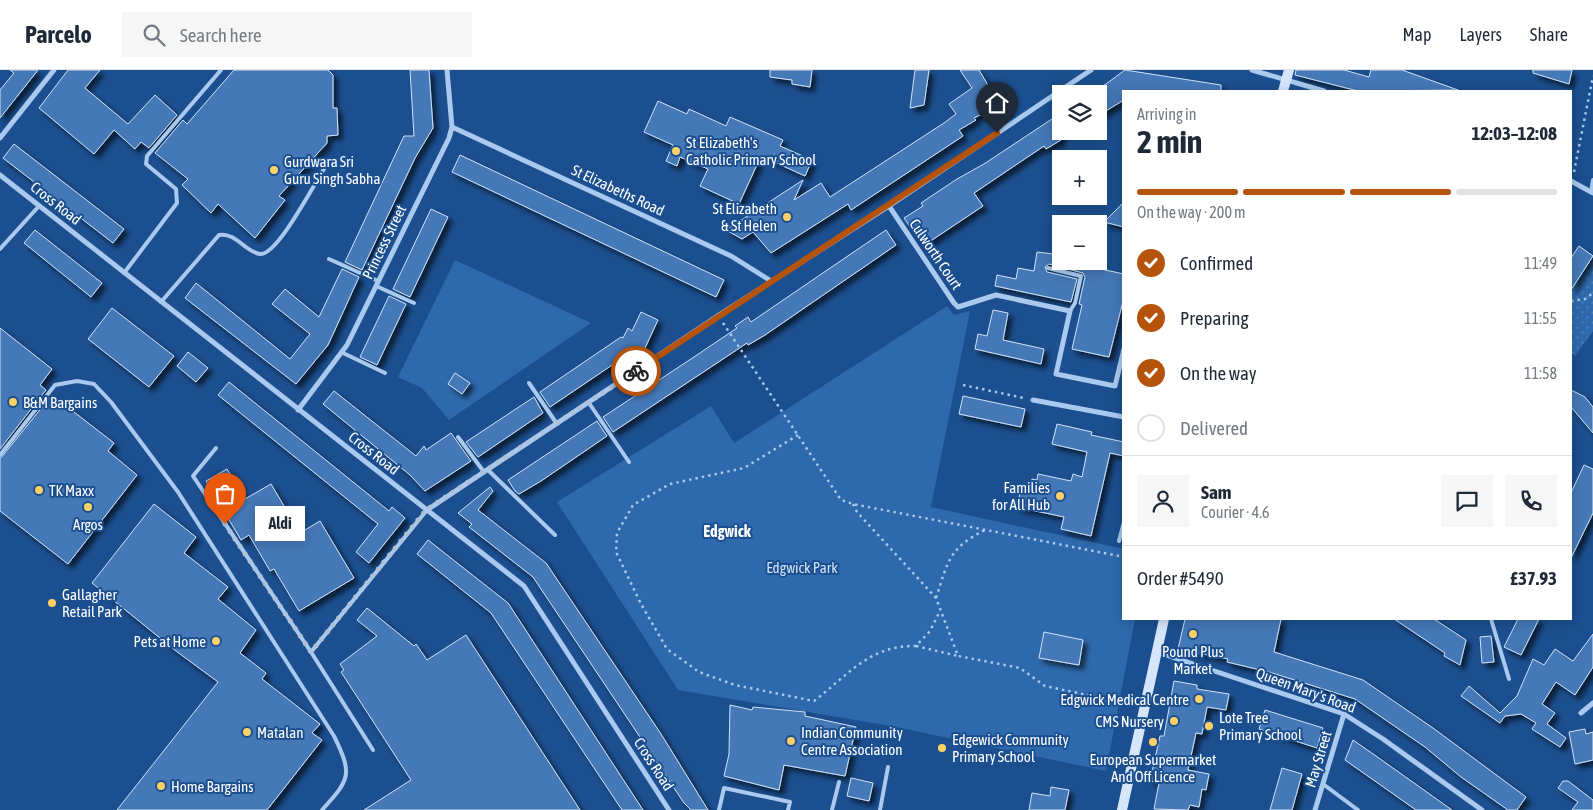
<!DOCTYPE html>
<meta charset="utf-8">
<style>
:root{--surface:#fff;--page:#f6f6f7;--text:#1f2937;--muted:#747a83;--line:#e0e1e3;--accent:#b45309}
body{margin:0;font-family:"Asap Condensed",sans-serif;background:var(--page);color:var(--text);height:100vh;display:flex;flex-direction:column;font-size:19px;white-space:nowrap}
*{box-sizing:border-box;margin:0}
p{font-size:16px;color:var(--muted)}
.icon{flex:none;width:28px;height:28px;fill:none;stroke:currentColor;stroke-width:2;stroke-linecap:round;stroke-linejoin:round}
.map{position:relative;flex:1;overflow:hidden}
.drawer{position:absolute;left:1122px;top:20px;width:450px;height:530px;display:flex;flex-direction:column;background:var(--surface);border-radius:0px;box-shadow:0 2px 12px #0003}
.drawer>*{flex:none}
.controls{position:absolute;left:1052px;top:15px;display:grid;gap:10px}
.controls a{display:grid;place-items:center;width:55px;height:55px;border-radius:0px;background:var(--surface);box-shadow:0 2px 12px #0003;font-size:25px}
.pin{position:absolute;display:grid;place-items:center;width:42px;height:42px;color:#fff;margin:-51px -21px;border-radius:50% 50% 50% 0;rotate:-45deg;box-shadow:0 0 5px #0007}
.pin .icon{rotate:45deg}
.courier{position:absolute;display:grid;place-items:center;width:50px;height:50px;margin:-25px;border:4px solid #b45309;border-radius:50%;background:#fff;color:#222;box-shadow:0 1px 6px #0007}
.bubble{position:absolute;height:35px;border-radius:0px;background:var(--surface);box-shadow:0 2px 12px #0003;font-size:16px;font-weight:700;line-height:35px;text-align:center}
.overview em{font-style:normal;font-weight:700}
.overview div{display:flex;flex-direction:column-reverse}
.overview{display:flex;align-items:center;justify-content:space-between;height:85px;padding:0 15px}
h1{font-size:32px;font-weight:700;line-height:38px}
.bar{display:grid;grid-template-columns:repeat(4,1fr);gap:8px 5px;align-content:center;height:60px;padding:0 15px}
.bar i{height:6px;border-radius:4px;background:var(--line)}
.bar .active{background:var(--accent)}
.bar p{grid-column:span 4}
.line{display:flex;align-items:center;gap:12px;padding:0 15px;border-top:1px solid var(--line)}
.line div{flex:1}
.round{display:grid;place-items:center;flex:none;width:52px;height:52px;border-radius:0px;background:var(--page)}
ol{padding:0 15px;list-style:none}
li{display:flex;align-items:center;gap:15px;height:55px}
li p{margin-inline-start:auto}
li .icon{padding:5px;border-radius:50%;background:var(--accent);color:#fff;stroke-width:4}
li:last-child{color:var(--muted)}
li i{width:28px;height:28px;border:2px solid var(--line);border-radius:50%}
header{display:flex;align-items:center;gap:30px;box-sizing:border-box;height:70px;padding:0 25px;background:var(--surface);border-bottom:1px solid var(--line)}
header strong{font-size:24px}
nav{display:flex;gap:28px;margin-inline-start:auto;font-size:18px}
.search{width:350px;height:45px;background:var(--page);display:flex;align-items:center;gap:12px;box-sizing:border-box;padding:0 18px;border-radius:0px;color:var(--muted);font-size:19px}
.map>svg:first-child{display:block}
.grass{fill:url(#grass-dots)}
.park{fill:#2e69ad}
.building{fill:#4478b7;stroke:#cfe3fa;filter:url(#shadow)}
.lines{fill:none;stroke-linecap:round;stroke-linejoin:round}
.path{stroke:#a9c9ee;stroke-width:2.5;stroke-dasharray:2.5 4;stroke-linecap:butt}
.lane{stroke:#a9c9ee;stroke-width:4}
.street{stroke:#a9c9ee;stroke-width:5}
.secondary{stroke:#d6e6fa;stroke-width:10}
.done{stroke:#afc1d8;stroke-width:5;stroke-dasharray:0 9}
.route{stroke:#b45309;stroke-width:6}
.poi-dot{fill:#ffd166;stroke:#1b4f8f;stroke-width:2}
.labels{text-anchor:middle;dominant-baseline:central;stroke-width:4;stroke-linejoin:round;paint-order:stroke}
.poi-label{font-size:15px;fill:#fff;stroke:#1b4f8f;text-anchor:start}
.street-label{font-size:15px;fill:#fff;stroke:#1b4f8f}
.park-label{font-size:15px;fill:#cfe3fa;stroke:#1b4f8f}
.neighbourhood-label{font-size:16px;font-weight:bold;fill:#fff;stroke:#1b4f8f}
</style>
<header>
<strong>Parcelo</strong>
<div class="search"><svg class="icon" aria-label="search" viewBox="0 0 24 24"><circle cx="10" cy="10" r="6"/><path d="M15 15l6 6"/></svg>Search here</div>
<nav><a>Map</a><a>Layers</a><a>Share</a></nav>
</header>
<div class="map">
<svg width="1593" height="740" viewBox="0 0 1593 740">
<defs>
<pattern id="grass-dots" width="8" height="8" patternUnits="userSpaceOnUse" patternTransform="scale(1.25)"><rect width="8" height="8" fill="#2e69ad"/><path d="M2 2h.1M6 6h.1" fill="none" stroke="#4d80b9" stroke-width="1.8" stroke-linecap="round"/></pattern>
<filter id="shadow"><feDropShadow dx="4.5" dy="4.5" stdDeviation="2.5" flood-color="#0009"/></filter>
</defs>
<rect width="100%" height="100%" fill="#1b4f8f"/>
<path class="grass" d="M1593,191V261L1575,286L1571,283V221Z"/>
<path class="park" d="M455,190L591,253L449,350L422,318L398,307Z
M947,236L954,245L970,241L931,437L1124,479V549H1135L1106,701L891,656L678,620L557,432L711,336L734,373Z"/>
<path class="building" d="M10,0H38L0,48V20L14,3Z
M68,0H100L85,18L128,54L155,25L177,45L149,78L141,72L135,79L114,60L94,84L39,38Z
M234,0H328L333,5V38H337L338,65L327,66V73L279,126L285,130L255,168L218,134L211,143L182,115L188,109L155,83L183,50L187,54Z
M410,0H429L433,58L415,88L362,200L345,192L404,66H414Z
M770,0H812L810,17L792,14V10L770,7Z
M915,0H929L924,35L910,38Z
M960,0H979L1000,35L974,48L976,50L959,60L963,66L851,140L848,134L771,183L753,162L742,169L726,160L803,110L794,130L821,113L830,127L944,53L956,44L949,34L972,18Z
M1125,0L1221,15V21H1124V30L1099,45V19Z
M1296,0H1344L1369,7L1371,0H1402L1458,20L1358,21L1295,5Z
M1533,0H1572L1569,14L1533,3Z
M658,31L687,44L689,39L726,56L730,47L783,70L780,76L812,90L805,106L761,86L739,134L700,116L708,99L680,87L677,96L666,91L673,75L644,62Z
M1061,43V70L1046,79L1044,76L974,123L983,136L923,176L904,148L923,136L921,133L957,109L984,94Z
M14,74L124,159L113,173L3,88Z
M460,85L724,210L716,227L452,102Z
M1124,132V157L1104,152Z
M431,139L448,147L410,227L393,219Z
M35,160L102,213L91,227L24,173Z
M886,160L896,175L765,265L748,275L747,273L613,362L603,347L694,287L737,258L735,256L748,247L751,252Z
M1579,176L1593,186L1571,220V188Z
M1037,182L1061,185V191H1082V195L1124,204V227L1109,287L1072,279L1082,235L1079,234L1085,207L1083,203L1049,194L1045,197L1047,202L1077,209L1071,232L995,216L997,205L1016,209L1018,198L1034,201Z
M342,199L359,207L328,275L296,314L185,228L196,213L290,289L310,264L272,234L285,219L319,247Z
M389,226L406,234L377,295L360,287Z
M112,238L174,286L149,317L88,269Z
M993,240L1008,243L1003,270L1044,279L1041,294L975,279L978,264L987,266Z
M641,242L658,250L645,278L623,292L621,289L550,337L540,322L621,267L623,268L628,258L632,261Z
M0,258L52,299L40,315L46,320L0,379Z
M188,282L208,298L196,312L177,296Z
M455,303L470,313L462,324L448,314Z
M229,312L389,441L392,437L405,448L369,493L356,482L378,454L218,325Z
M1571,320L1585,327L1593,337V363L1571,337Z
M334,321L416,386L424,376L426,380L451,363L471,391L425,421L410,405L323,334Z
M52,325L114,373L108,381L137,405L68,494L0,441V389Z
M963,326L1025,339L1021,357L959,344Z
M534,327L543,343L478,387L466,372Z
M597,351L607,366L541,411L519,424L515,421L508,410Z
M1057,354L1092,362L1091,365L1124,372V386L1110,383L1091,466L1061,459L1064,447L1017,437L1022,414L1030,416L1032,409L1037,410L1038,404L1071,411L1073,404L1082,407L1087,382L1052,374Z
M1584,395L1593,399V443L1571,488V423Z
M227,399L245,429L271,414L300,463L320,451L354,508L299,541L274,499L270,501L249,465L241,470L206,411Z
M490,417L493,421L478,440L546,493L661,664L708,740H691L684,733L533,507L469,457L472,454L458,443Z
M154,434L196,467L184,483L228,517L218,529L256,560L240,583L266,603L262,609L320,654L312,663L322,670L267,740H117L218,612L176,581L92,513Z
M428,470L508,533L643,740H622L491,543L417,484Z
M367,538L414,576L416,574L427,590L466,565L580,740H364L411,710L341,602L344,600L340,594L377,566L357,550Z
M1185,549H1281L1274,582L1363,610L1433,658L1526,727L1517,740H1508L1461,707L1425,677L1355,629L1269,602L1227,592L1228,589L1178,579Z
M1394,549H1434L1466,570L1460,595L1444,586L1445,583Z
M1518,549H1539L1521,585L1504,577Z
M1044,562L1083,570L1079,595L1039,588Z
M1593,564V597L1575,625L1556,612L1542,634L1555,643L1547,654L1566,668L1560,677L1532,659L1536,653L1521,644L1505,646L1500,653L1461,626L1469,616L1500,643L1517,626L1533,589L1544,595L1555,579L1573,591Z
M1491,566L1494,592L1482,593L1480,567Z
M1174,611L1197,615V619L1229,624L1226,640L1207,637L1202,664L1196,663L1188,700L1209,704L1206,720L1202,719L1199,737L1190,735L1188,740L1154,739L1159,713L1150,711L1160,666H1164Z
M730,635L752,640L753,637L805,642V646L856,657L845,706L784,695L779,720L724,706L729,684Z
M1265,640L1323,658L1317,678L1259,659Z
M1585,659L1586,664L1593,662V690L1575,694L1569,662Z
M1353,670L1376,686L1452,740H1416L1345,690Z
M1282,698L1302,704L1292,740H1270Z
M851,708L873,713L869,731L847,726Z
M1563,711H1568L1593,730V740H1572L1578,732L1558,718Z
M1051,717L1069,720L1065,740H1029L1032,723L1050,726Z"/>
<g class="lines">
<path class="path" d="M1574,102L1593,6
M1571,231L1585,229L1593,223
M723,253L841,430L853,434L1124,487
M963,315L1024,328
M798,365L744,398L670,414L633,435L617,463L616,482L641,534L667,579L699,602L735,615L814,631C848,605 870,575 916,576L930,561L940,541
M853,434L857,442L936,528L958,586L1020,598L1045,616L1134,635
M936,528C948,491 949,478 985,460
M916,576L958,586"/>
<path class="lane" d="M1591,122L1593,110
M0,179L39,136
M329,189L378,211
M1048,198L1081,206L1075,233L1070,241
M124,203L177,133L176,119L146,94L147,86L221,0
M376,216L414,233
M161,232L219,165C236,162 245,182 260,184C277,186 314,114 324,99
M341,282L385,303
M529,313L557,354
M589,333L629,392
M458,367L484,402
M216,378L193,406L311,582L427,440
M0,385L55,315L77,311L94,314L111,332L178,422L334,666C353,705 350,709 322,740
M488,400L555,465
M1119,471L1124,452
M1491,549L1509,609
M311,582L373,680
M1323,714L1358,740
M719,740L724,718L790,732L788,740
M832,740L839,712
M880,740L888,697"/>
<path class="street" d="M1252,0L1324,21
M452,57L731,186L771,211
M0,68L54,0
M0,105L524,516L669,740
M1571,111L1593,123
M889,136L954,233L958,237L996,225L1070,241L1056,304L1115,316L1124,279
M1033,330L1124,347
M298,340L347,275L449,68L452,57L447,0
M427,440L719,245L889,136L1091,0
M1157,582L1344,644L1383,669L1482,740
M1581,643L1593,633
M1315,740L1344,644"/>
<path class="secondary" d="M1283,21L1289,0
M1122,740L1164,549"/>
</g>
<g class="lines">
<path class="done" d="M225,454L311,582L426,440L636,301"/>
<path class="route" d="M636,301L997,63"/>
</g>
<g class="poi-dot">
<circle cx="676" cy="81" r="5"/>
<circle cx="274" cy="100" r="5"/>
<circle cx="787" cy="147" r="5"/>
<circle cx="13" cy="332" r="5"/>
<circle cx="39" cy="420" r="5"/>
<circle cx="1060" cy="426" r="5"/>
<circle cx="88" cy="437" r="5"/>
<circle cx="52" cy="533" r="5"/>
<circle cx="1193" cy="564" r="5"/>
<circle cx="216" cy="571" r="5"/>
<circle cx="1199" cy="629" r="5"/>
<circle cx="1174" cy="651" r="5"/>
<circle cx="1209" cy="656" r="5"/>
<circle cx="247" cy="662" r="5"/>
<circle cx="791" cy="671" r="5"/>
<circle cx="1153" cy="672" r="5"/>
<circle cx="942" cy="678" r="5"/>
<circle cx="161" cy="716" r="5"/>
</g>
<g class="labels">
<g class="poi-label">
<text x="686" y="72">St Elizabeth's<tspan x="686" dy="17">Catholic Primary School</tspan></text>
<text x="284" y="91">Gurdwara Sri<tspan x="284" dy="17">Guru Singh Sabha</tspan></text>
<text x="777" y="138" text-anchor="end">St Elizabeth<tspan x="777" dy="17">&amp; St Helen</tspan></text>
<text x="23" y="332">B&amp;M Bargains</text>
<text x="1050" y="417" text-anchor="end">Families<tspan x="1050" dy="17">for All Hub</tspan></text>
<text x="49" y="420">TK Maxx</text>
<text x="88" y="454" text-anchor="middle">Argos</text>
<text x="62" y="524">Gallagher<tspan x="62" dy="17">Retail Park</tspan></text>
<text x="206" y="571" text-anchor="end">Pets at Home</text>
<text x="1193" y="581" text-anchor="middle">Pound Plus<tspan x="1193" dy="17">Market</tspan></text>
<text x="1189" y="629" text-anchor="end">Edgwick Medical Centre</text>
<text x="1219" y="647">Lote Tree<tspan x="1219" dy="17">Primary School</tspan></text>
<text x="1164" y="651" text-anchor="end">CMS Nursery</text>
<text x="257" y="662">Matalan</text>
<text x="801" y="662">Indian Community<tspan x="801" dy="17">Centre Association</tspan></text>
<text x="952" y="669">Edgewick Community<tspan x="952" dy="17">Primary School</tspan></text>
<text x="1153" y="689" text-anchor="middle">European Supermarket<tspan x="1153" dy="17">And Off Licence</tspan></text>
<text x="171" y="716">Home Bargains</text>
</g>
<g class="street-label">
<text transform="translate(618 120) rotate(25)">St Elizabeths Road</text>
<text transform="translate(56 133) rotate(38)">Cross Road</text>
<text transform="translate(384 172) rotate(-64)">Princess Street</text>
<text transform="translate(936 184) rotate(56)">Culworth Court</text>
<text transform="translate(374 383) rotate(38)">Cross Road</text>
<text transform="translate(1306 620) rotate(20)">Queen Mary's Road</text>
<text transform="translate(1318 689) rotate(-73)">May Street</text>
<text transform="translate(654 694) rotate(57)">Cross Road</text>
</g>
<g class="park-label">
<text x="802" y="497">Edgwick Park</text>
</g>
<g class="neighbourhood-label">
<text x="727" y="461">Edgwick</text>
</g>
</g>
</svg>
<div class="controls">
<a><svg class="icon" aria-label="layers" viewBox="0 0 24 24"><path d="M12 4l9 5-9 5-9-5zM3 14l9 5 9-5"/></svg></a>
<a>+</a>
<a>−</a>
</div>
<div class="pin" style="left:225px;top:454px;background:#ea580c"><svg class="icon" aria-label="bag" viewBox="0 0 24 24"><path d="M5 8h14l-1 12H6zM9 8a3 3 0 0 1 6 0"/></svg></div>
<div class="pin" style="left:997px;top:63px;background:#1f2937"><svg class="icon" aria-label="home" viewBox="0 0 24 24"><path d="M3 11l9-7 9 7M6 9v11h12V9"/></svg></div>
<div class="courier" style="left:636px;top:301px"><svg class="icon" aria-label="bike" viewBox="0 0 24 24"><circle cx="6" cy="16" r="4"/><circle cx="18" cy="16" r="4"/><path d="M6 16l4-8h5l3 8M10 8l3 8H6M13 5h3"/></svg></div>
<div class="bubble" style="left:255px;top:436px;width:50px">Aldi</div>
<section class="drawer">
<div class="overview"><div><h1>2 min</h1><p>Arriving in</p></div><em>12:03–12:08</em></div>
<div class="bar"><i class="active"></i><i class="active"></i><i class="active"></i><i></i><p>On the way · 200 m</p></div>
<ol>
<li><svg class="icon" aria-label="check" viewBox="0 0 24 24"><path d="M5 12l5 5 9-10"/></svg>Confirmed<p>11:49</p></li>
<li><svg class="icon" aria-label="check" viewBox="0 0 24 24"><path d="M5 12l5 5 9-10"/></svg>Preparing<p>11:55</p></li>
<li><svg class="icon" aria-label="check" viewBox="0 0 24 24"><path d="M5 12l5 5 9-10"/></svg>On the way<p>11:58</p></li>
<li><i></i>Delivered</li>
</ol>
<div class="line" style="height:90px"><a class="round"><svg class="icon" aria-label="person" viewBox="0 0 24 24"><circle cx="12" cy="8" r="4"/><path d="M4 21q1-7 8-7t8 7"/></svg></a><div><b>Sam</b><p>Courier · 4.6</p></div><a class="round"><svg class="icon" aria-label="chat" viewBox="0 0 24 24"><path d="M4 5h16v11H9l-5 4z"/></svg></a><a class="round"><svg class="icon" aria-label="phone" viewBox="0 0 24 24"><path d="M5 4h4l2 5-3 2q2 4 5 5l2-3 5 2v4C11 20 4 13 5 4z"/></svg></a></div>
<div class="line" style="height:65px"><div>Order #5490</div><b>£37.93</b></div>
</section>
</div>
